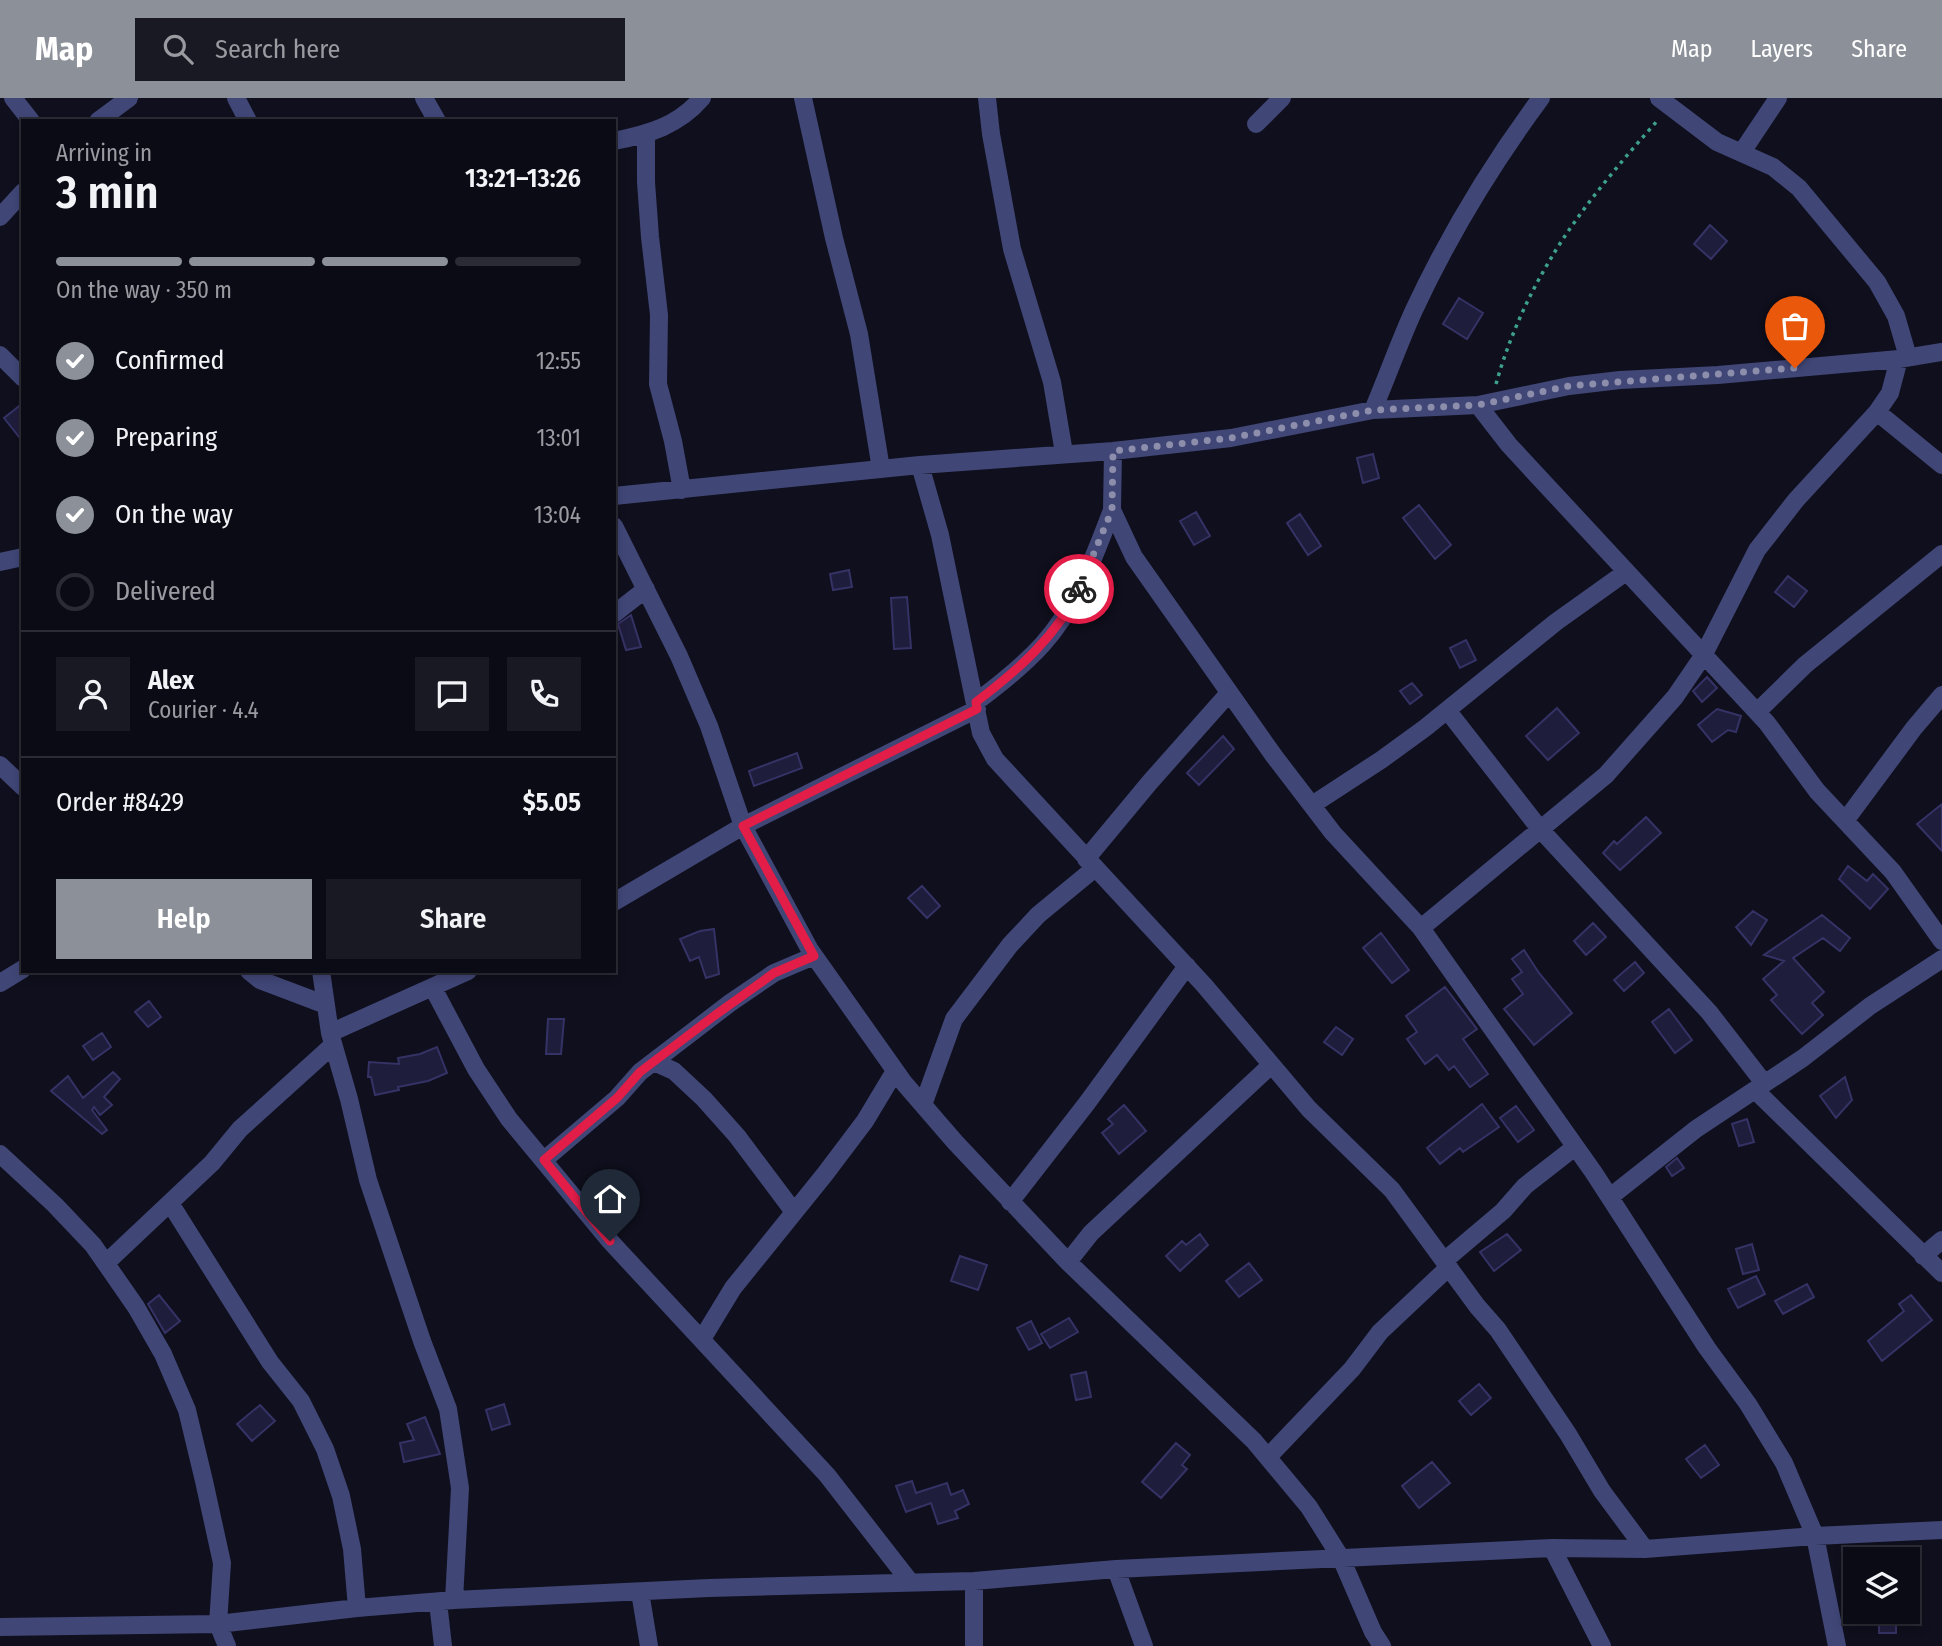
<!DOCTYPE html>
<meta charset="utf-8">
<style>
:root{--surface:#0b0b16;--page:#191923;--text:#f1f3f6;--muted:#9a9ba1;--line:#2b2b35;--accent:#8c9099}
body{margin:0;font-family:"Fira Sans Condensed",sans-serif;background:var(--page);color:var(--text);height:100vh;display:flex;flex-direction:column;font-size:26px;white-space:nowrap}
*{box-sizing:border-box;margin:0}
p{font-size:23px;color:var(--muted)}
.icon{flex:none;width:38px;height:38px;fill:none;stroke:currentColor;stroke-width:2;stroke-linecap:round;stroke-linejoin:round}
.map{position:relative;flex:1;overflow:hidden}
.side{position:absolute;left:21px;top:21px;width:595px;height:854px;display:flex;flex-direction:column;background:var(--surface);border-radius:0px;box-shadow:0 4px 10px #0003,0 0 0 2px var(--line)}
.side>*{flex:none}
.fabs{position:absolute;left:1843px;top:1449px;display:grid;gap:14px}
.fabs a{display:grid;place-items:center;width:77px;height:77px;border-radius:0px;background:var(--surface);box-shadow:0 4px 10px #0003,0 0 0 2px var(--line);font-size:35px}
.pin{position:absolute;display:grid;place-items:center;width:60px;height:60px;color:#fff;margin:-72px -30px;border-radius:50% 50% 50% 0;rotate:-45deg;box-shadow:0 0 7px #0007}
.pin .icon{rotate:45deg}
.courier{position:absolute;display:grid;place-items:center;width:70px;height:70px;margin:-35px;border:5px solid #e11d48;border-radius:50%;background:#fff;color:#222;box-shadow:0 2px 9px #0007}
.headline em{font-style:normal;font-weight:600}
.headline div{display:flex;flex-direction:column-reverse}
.headline{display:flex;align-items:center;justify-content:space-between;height:119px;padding:0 35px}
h1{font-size:46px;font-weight:600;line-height:52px}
.bar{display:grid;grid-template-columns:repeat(4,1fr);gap:10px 7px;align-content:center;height:84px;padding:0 35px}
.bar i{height:9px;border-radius:5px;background:var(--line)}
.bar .active{background:var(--accent)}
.bar p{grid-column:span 4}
.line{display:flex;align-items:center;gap:18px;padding:0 35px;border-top:2px solid var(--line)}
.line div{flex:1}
.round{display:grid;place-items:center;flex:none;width:74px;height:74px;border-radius:0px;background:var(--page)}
ol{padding:0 35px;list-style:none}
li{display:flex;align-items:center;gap:21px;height:77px}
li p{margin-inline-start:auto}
li .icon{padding:7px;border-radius:50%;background:var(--accent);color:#fff;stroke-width:4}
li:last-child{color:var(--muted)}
li i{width:38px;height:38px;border:4px solid var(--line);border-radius:50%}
.cta{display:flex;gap:14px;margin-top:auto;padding:14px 35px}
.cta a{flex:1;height:80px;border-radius:0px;background:var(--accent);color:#fff;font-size:28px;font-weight:600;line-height:80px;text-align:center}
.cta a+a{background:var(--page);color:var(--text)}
header{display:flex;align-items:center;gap:42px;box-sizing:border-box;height:98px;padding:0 35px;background:var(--accent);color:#fff}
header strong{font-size:33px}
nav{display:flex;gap:38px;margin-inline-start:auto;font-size:24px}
.search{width:490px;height:63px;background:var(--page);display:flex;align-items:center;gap:18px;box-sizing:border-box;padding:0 24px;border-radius:0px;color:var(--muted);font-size:26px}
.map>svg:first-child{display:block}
.building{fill:#1f1d3c;stroke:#353265;stroke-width:2}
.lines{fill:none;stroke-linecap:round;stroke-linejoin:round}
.path{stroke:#3da18c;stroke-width:3.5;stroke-dasharray:3.5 5;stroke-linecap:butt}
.minor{stroke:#404676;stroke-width:18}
.done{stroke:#8d8eac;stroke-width:7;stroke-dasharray:0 12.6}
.route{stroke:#e11d48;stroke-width:9}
</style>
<header>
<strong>Map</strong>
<div class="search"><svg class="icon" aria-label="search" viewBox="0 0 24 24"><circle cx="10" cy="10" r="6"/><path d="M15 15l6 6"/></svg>Search here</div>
<nav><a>Map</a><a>Layers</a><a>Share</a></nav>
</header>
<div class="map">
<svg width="1942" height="1548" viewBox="0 0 1942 1548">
<rect width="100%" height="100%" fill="#0f0f1d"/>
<path class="building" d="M1710,127L1727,143L1711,161L1694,146Z
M1459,200L1483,215L1467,241L1443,226Z
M23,305V344L4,320Z
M1373,356L1379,380L1363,385L1357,360Z
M1419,407L1451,447L1435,461L1403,420Z
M1196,414L1210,438L1194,447L1180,423Z
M1300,416L1321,448L1308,457L1287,425Z
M849,472L852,489L833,492L830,476Z
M1788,478L1807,493L1794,509L1775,494Z
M907,499L911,550L894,551L891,500Z
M631,517L641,549L626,552L618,526Z
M1466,542L1476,562L1460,570L1450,550Z
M1707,579L1717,590L1702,604L1693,593Z
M1412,585L1422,597L1410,606L1400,593Z
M1557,610L1579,635L1548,662L1526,638Z
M1717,611L1741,618L1736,634L1728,632L1712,644L1698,627Z
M1223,638L1234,651L1199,687L1187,675Z
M797,655L802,670L754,688L749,673Z
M1942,706V753L1917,726Z
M1646,719L1661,735L1620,772L1603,755L1614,743L1617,746Z
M1848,768L1867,783L1873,776L1888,791L1870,811L1839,781Z
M922,788L940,808L927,820L908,800Z
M1753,813L1767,822L1751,847L1736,829Z
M1822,817L1850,840L1840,853L1823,840L1793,860L1824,894L1812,905L1823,917L1802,936L1771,902L1777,897L1763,881L1784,863L1764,857Z
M1593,825L1606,839L1586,857L1574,843Z
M714,831L719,876L706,880L699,859L690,863L680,841L700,833Z
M1381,835L1409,872L1392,885L1363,850Z
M1524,852L1539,875L1572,915L1534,947L1504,911L1523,896L1512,881L1522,874L1512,861Z
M1635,864L1644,875L1624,893L1614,882Z
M1445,889L1477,931L1463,941L1488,976L1470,989L1454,968L1449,972L1437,957L1425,966L1407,941L1417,934L1406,918Z
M149,903L161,919L148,929L135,914Z
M1669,911L1692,942L1675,955L1652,924Z
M548,921H564L561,956H546Z
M1336,929L1353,941L1342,957L1324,944Z
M102,935L111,949L93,962L83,948Z
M437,949L447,975L428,983L398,989L399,992L375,997L371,979H368L369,964L399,966L398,960L420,956Z
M113,974L120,981L104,999L112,1007L100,1017L94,1009L92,1012L107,1032L102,1036L51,993L68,978L83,1000Z
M1845,979L1852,1002L1836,1020L1820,998Z
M1482,1006L1499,1029L1463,1054L1460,1050L1440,1066L1427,1050Z
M1124,1007L1146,1033L1119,1056L1102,1035L1113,1026L1108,1021Z
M1516,1008L1534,1032L1518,1044L1500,1020Z
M1747,1021L1754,1044L1739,1048L1732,1026Z
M1677,1060L1684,1070L1672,1078L1666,1069Z
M1200,1136L1208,1147L1180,1173L1166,1158L1182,1143L1186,1147Z
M1507,1136L1521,1152L1494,1173L1480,1154Z
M1752,1146L1759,1172L1743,1176L1736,1151Z
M960,1158L987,1167L978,1192L951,1183Z
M1249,1165L1262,1182L1239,1199L1226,1183Z
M1756,1178L1765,1196L1738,1210L1728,1191Z
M1807,1186L1814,1199L1783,1216L1775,1203Z
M159,1197L180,1223L165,1235L148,1206Z
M1911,1197L1932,1222L1882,1263L1868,1243L1904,1213L1899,1206Z
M1069,1220L1078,1234L1050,1250L1041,1236Z
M1031,1223L1042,1245L1029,1252L1017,1230Z
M1086,1274L1091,1299L1076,1302L1071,1277Z
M1479,1286L1491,1300L1471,1317L1459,1303Z
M504,1306L510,1326L492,1332L486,1312Z
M260,1307L275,1323L252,1343L237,1326Z
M425,1319L440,1356L404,1364L400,1345L414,1342L407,1326Z
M1176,1345L1190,1357L1182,1367L1187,1371L1161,1400L1142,1384Z
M1705,1347L1719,1367L1701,1380L1686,1361Z
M1432,1364L1450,1385L1419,1410L1402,1388Z
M912,1383L916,1395L947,1385L951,1397L963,1392L969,1406L955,1413L958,1420L938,1426L931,1405L906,1414L896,1388Z
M1879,1514H1896V1535H1879Z"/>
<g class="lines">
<path class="path" d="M1496,286C1508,243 1527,200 1550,162C1577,115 1623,61 1659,21"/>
<path class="minor" d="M13,0L31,23
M236,0L248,23
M424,0L437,23
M803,0L834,140L859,236L881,371
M987,0L991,36L1012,151L1052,284L1064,355
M1659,0L1717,44L1773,69L1799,90L1877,184L1896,218L1908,259
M98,23L129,0
M1256,26L1282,0
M646,36V84L650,139L659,217L658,286L673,343L682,392
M614,43C649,36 678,28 702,0
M1742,54L1778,0
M0,119L23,94
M0,257L23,280
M1899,261L1890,295L1877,314L1942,367
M1478,307L1509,347L1767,625L1817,693L1893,774L1942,843
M1373,312C1387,279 1399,245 1414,212C1449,137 1492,66 1541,0
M1113,353L1112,412L1134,459L1274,658L1333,735L1421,830L1594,1075L1707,1250L1748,1306L1784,1365L1815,1438L1837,1548
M920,367L940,437L981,635L995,661L1204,887L1309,1011L1392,1092L1477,1208L1498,1232L1568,1336L1602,1393L1645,1451
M614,398L920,367L1113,353L1231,340L1373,312L1478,307L1569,288L1620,282L1718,277L1899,261L1942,254
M614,428L679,558L709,628L743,728L810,852L904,985L955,1044L1068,1164L1254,1343L1309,1409L1341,1460L1373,1534L1382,1548
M0,464L23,459
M614,516L646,491
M976,604C999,587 1022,569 1042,547C1076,510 1094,459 1112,412
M1447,612L1540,731L1709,914L1764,985
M1757,614L1805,567L1942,456
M0,667L23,689
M1312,707L1381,662L1425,630L1556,524L1626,474
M1845,723L1914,630L1942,597
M1086,761L1150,684L1229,595
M614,804L743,728L977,611
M1421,830L1606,677L1675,599L1703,558L1757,452L1796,402L1877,314
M249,873L260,882L326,907
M321,873L330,935L349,1001L368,1082L422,1243L448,1311L460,1390L454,1502
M0,885L23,871
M433,890L476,971L509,1021L610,1143L827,1377L911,1485
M330,935L468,873
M654,964L674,973L704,1001L737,1038L794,1114
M1755,992L1942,1175
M923,1007L954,921L1010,847L1038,817L1095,770
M0,1056L55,1107L93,1147L136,1209L163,1256L187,1312L204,1383L222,1465L218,1526L227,1548
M544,1062L617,1000L640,974L730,905L774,875L814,858
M1610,1099L1696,1031L1803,960L1870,908L1942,861
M1010,1104L1087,1005L1187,868
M170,1105L270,1264L301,1303L325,1351L341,1398L352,1451L357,1510
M1923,1158L1942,1142
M1444,1163L1503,1113L1525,1088L1575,1049
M1068,1164L1091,1135L1271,967
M106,1165L212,1065L240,1031L333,947
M702,1241L733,1190L825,1076L865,1023L895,973
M1268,1359L1352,1271L1380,1234L1449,1169
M1552,1450L1602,1548
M1116,1471L1144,1548
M640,1494L649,1548
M438,1504L443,1548
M0,1529L218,1526L357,1510L454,1502L709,1490L974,1483L1116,1471L1552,1450L1645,1451L1815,1438L1942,1432
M974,1548V1483"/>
</g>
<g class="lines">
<path class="done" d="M1079,491L1112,412L1113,353L1231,340L1373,312L1478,307L1569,288L1795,270"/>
<path class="route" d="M610,1143L544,1062L617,1000L640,974L714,918L774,875L814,858L743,728L977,611L976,604C1017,573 1057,538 1079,491"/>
</g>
</svg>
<div class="fabs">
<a><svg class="icon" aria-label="layers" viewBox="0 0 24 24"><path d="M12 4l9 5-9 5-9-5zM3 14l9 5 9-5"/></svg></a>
</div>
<div class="pin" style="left:1795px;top:270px;background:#ea580c"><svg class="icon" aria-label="bag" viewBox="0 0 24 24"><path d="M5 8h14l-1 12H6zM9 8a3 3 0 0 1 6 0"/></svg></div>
<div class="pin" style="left:610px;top:1143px;background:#1f2937"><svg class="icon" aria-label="home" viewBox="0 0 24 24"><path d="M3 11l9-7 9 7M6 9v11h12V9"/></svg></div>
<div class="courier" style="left:1079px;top:491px"><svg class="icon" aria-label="bike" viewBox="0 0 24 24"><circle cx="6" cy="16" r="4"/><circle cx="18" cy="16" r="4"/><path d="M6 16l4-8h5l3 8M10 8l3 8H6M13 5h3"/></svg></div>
<section class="side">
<div class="headline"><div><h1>3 min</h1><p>Arriving in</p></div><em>13:21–13:26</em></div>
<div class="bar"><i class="active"></i><i class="active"></i><i class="active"></i><i></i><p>On the way · 350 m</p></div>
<ol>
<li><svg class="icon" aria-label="check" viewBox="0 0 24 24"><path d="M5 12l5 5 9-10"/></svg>Confirmed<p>12:55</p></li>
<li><svg class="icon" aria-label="check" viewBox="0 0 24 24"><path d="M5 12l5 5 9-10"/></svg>Preparing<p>13:01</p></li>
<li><svg class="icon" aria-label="check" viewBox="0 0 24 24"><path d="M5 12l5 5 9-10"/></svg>On the way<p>13:04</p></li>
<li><i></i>Delivered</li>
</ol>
<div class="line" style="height:126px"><a class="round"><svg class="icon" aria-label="person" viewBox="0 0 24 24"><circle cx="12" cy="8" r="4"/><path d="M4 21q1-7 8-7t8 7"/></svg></a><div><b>Alex</b><p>Courier · 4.4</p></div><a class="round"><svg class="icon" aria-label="chat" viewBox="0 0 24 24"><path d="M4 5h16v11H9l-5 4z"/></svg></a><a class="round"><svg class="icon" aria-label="phone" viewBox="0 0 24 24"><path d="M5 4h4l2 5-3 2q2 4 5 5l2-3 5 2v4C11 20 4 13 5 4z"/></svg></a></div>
<div class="line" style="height:91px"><div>Order #8429</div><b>$5.05</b></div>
<div class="cta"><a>Help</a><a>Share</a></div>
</section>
</div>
